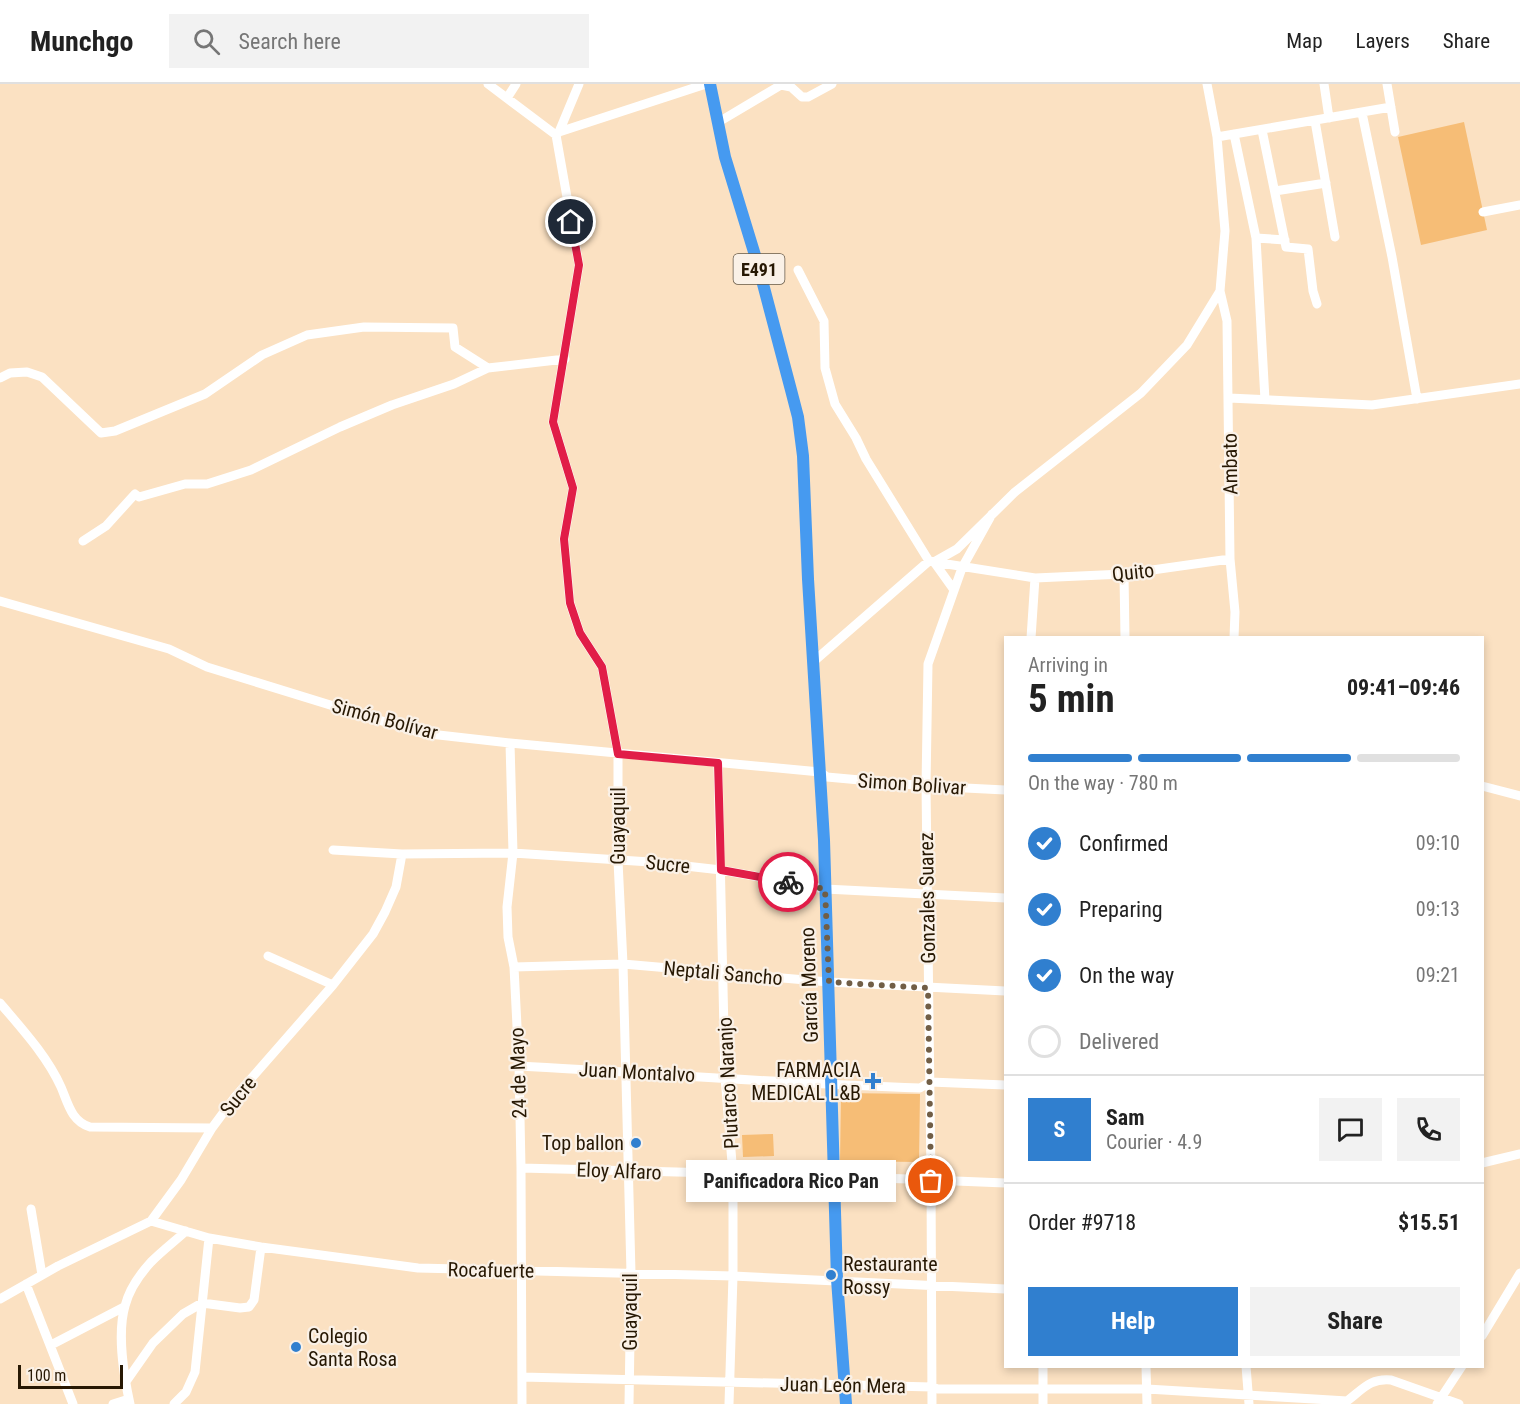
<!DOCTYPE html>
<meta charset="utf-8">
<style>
:root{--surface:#fff;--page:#f2f2f2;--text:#222;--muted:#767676;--line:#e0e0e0;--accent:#307fcf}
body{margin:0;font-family:"Roboto Condensed",sans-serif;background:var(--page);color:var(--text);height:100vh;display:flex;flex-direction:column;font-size:22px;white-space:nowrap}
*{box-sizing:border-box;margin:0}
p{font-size:20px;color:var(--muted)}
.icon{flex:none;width:33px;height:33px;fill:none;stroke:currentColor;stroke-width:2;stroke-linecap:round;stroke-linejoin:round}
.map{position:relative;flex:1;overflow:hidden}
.details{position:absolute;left:1004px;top:552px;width:480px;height:732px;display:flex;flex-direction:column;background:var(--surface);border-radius:0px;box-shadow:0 3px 9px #0003}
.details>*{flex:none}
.scale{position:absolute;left:18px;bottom:15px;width:105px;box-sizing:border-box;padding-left:6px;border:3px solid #271803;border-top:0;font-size:16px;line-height:21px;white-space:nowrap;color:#271803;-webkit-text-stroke:4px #faf1e7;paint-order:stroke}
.pin{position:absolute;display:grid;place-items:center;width:51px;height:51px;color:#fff;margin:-26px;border:3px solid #fff;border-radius:50%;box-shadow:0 2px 6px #0007}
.courier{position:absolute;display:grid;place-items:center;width:60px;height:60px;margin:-30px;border:4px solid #e11d48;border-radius:50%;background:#fff;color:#222;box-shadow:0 2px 8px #0007}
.bubble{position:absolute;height:42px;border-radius:0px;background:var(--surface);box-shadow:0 3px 9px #0003;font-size:20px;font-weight:700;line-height:42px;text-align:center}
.head em{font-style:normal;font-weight:700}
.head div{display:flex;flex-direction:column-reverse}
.head{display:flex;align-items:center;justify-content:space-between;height:102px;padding:0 24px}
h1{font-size:39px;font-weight:700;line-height:45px}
.bar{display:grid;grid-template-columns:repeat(4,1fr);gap:9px 6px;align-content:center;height:72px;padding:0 24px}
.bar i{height:8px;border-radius:4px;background:var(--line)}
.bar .on{background:var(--accent)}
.bar p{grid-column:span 4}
.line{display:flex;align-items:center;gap:15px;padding:0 24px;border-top:2px solid var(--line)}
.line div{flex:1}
.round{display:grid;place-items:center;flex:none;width:63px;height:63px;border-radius:0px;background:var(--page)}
ol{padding:0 24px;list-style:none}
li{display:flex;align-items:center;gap:18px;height:66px}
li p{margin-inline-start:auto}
li .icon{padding:6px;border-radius:50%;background:var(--accent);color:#fff;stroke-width:4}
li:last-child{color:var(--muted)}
li i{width:33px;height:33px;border:3px solid var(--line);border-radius:50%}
.action{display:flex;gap:12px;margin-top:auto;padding:12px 24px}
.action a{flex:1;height:69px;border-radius:0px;background:var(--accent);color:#fff;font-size:24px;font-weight:700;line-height:69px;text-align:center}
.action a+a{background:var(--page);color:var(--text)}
header{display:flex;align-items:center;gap:36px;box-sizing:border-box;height:84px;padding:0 30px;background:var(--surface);border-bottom:2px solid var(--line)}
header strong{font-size:28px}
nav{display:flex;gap:33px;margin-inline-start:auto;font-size:21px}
.search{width:420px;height:54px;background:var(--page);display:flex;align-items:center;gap:15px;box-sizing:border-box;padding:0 21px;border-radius:0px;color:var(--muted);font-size:22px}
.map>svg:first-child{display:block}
.green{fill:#f6bd76}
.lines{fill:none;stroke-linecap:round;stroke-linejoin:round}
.minor{stroke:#fff;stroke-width:9}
.highway{stroke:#469af0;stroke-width:12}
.done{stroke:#715e46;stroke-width:6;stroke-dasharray:0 10.8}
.route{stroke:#e11d48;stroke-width:8}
.poi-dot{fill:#307fcf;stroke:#faf1e7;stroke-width:2}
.labels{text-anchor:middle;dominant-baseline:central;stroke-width:4.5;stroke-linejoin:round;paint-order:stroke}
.shield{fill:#faf1e7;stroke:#665947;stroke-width:1.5}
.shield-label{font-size:18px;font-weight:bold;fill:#271803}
.street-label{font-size:20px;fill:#271803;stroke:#faf1e7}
.poi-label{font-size:20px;fill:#271803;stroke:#faf1e7;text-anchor:end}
</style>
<header>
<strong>Munchgo</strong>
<div class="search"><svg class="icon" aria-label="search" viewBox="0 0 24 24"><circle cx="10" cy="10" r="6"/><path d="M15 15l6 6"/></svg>Search here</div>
<nav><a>Map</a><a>Layers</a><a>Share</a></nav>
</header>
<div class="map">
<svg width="1520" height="1320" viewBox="0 0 1520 1320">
<rect width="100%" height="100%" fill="#fbe1c2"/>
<path class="green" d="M1464,38L1487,146L1421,161L1398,53Z
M841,1009L920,1010L919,1078L840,1077Z
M773,1050L774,1072L743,1073L742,1051Z"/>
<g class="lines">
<path class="minor" d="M488,0L556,51L579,181L553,338L573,404L564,455L570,519L580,549L602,583L618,670V777L623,880L631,1189L629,1320
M1324,0L1329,34
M1387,0L1395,48
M507,14L516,0
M1362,29L1392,173L1417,315
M1315,37L1335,153
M717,39L781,1L791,3L802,13H808L832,0
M1262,46L1286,163L1308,165L1313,207L1317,220
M559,48L579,0
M1234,50L1256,154L1265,316
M556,51L559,48L706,0
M1217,53L1391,23
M1275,107L1326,99
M1483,128L1520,121
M1256,154L1285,156
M798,186L824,237L825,284L835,320L856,354L866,375L929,477
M1220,207L1227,237L1230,475L1235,528L1234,554
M0,294L10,289L27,288L42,293L101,349L115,347L205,310L262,271L307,251L364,243L453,244L455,263L488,284L565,275
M1229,314L1372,321L1520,300
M83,457L106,442L135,410L139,413L185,400H207L251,386L340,343L392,321L454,300L488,284
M934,478L1035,494L1124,490L1230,475
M934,478L954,506
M1124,490L1125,554
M0,517L169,565L207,583L421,649L510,659L820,688L827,693L926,702L1005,706
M1031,554L1035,494
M813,578L929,477L934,478L957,465L1015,408L1141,309L1187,261L1220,207L1225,147L1217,53L1207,0
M510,659L513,769L507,823L508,853L514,883L519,982L521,1084L522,1320
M718,679L725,993L733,1091V1192L729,1320
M1482,702L1520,712
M333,766L402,770L513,769L650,778L721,786L825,805L1005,814
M268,872L333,901
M514,883L623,880L829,898L1005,907
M0,919C22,945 47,972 61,1003C68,1019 71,1037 90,1043L212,1044
M519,982C653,989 786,1000 920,1004L930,998L1005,1001
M1482,1079L1520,1070
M521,1084L833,1092L1005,1099
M31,1125L42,1191
M151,1137L181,1096L212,1044L235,1013L333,901L373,850L385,828L396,803L402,770
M26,1200L73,1320
M0,1215L58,1182L151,1137L209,1154L261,1163L418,1184L733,1192L1005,1205
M1482,1252L1520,1189
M51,1261L124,1223
M1146,1282L1147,1320
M1246,1282L1249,1320
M522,1293L932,1303L938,1305H1147L1347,1317C1363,1305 1370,1294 1391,1296L1459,1320
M125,1299L153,1259L183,1230L202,1219L240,1224L249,1223L254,1216L261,1163
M113,1320L129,1315
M130,1320C124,1293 117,1249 125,1222C129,1206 140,1190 151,1178C162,1167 175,1157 186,1147
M174,1320L186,1308L195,1288L209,1154
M932,1320L931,1093L926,702L928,580L962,484L992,430
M1043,1320V1282
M1437,1320L1462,1282"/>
<path class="highway" d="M710,0L725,73L758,181L791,306L798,333L803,372L808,495L824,756L837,1195L846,1320"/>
</g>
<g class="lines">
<path class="done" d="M788,798L825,805L829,898L928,904L931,1097"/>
<path class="route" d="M571,138L579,181L553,338L573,404L564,455L570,519L580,549L602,583L618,670L718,679L721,786L788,798"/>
</g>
<g class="poi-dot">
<path d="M870 988h6v6h6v6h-6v6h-6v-6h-6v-6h6z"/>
<circle cx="636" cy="1059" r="6"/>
<circle cx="831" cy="1191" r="6"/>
<circle cx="296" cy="1263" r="6"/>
</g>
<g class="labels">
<rect class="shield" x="733.5" y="170" width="51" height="30" rx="4.5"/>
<g class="shield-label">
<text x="759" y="185">E491</text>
</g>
<g class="street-label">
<text transform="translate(1230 380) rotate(-91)">Ambato</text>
<text transform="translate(1133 488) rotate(-6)">Quito</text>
<text transform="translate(385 635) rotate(15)">Simón Bolívar</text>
<text transform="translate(912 700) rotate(4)">Simon Bolivar</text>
<text transform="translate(618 742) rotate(-90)">Guayaquil</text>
<text transform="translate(668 780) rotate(6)">Sucre</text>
<text transform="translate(927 814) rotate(-91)">Gonzales Suarez</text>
<text transform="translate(723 889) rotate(5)">Neptali Sancho</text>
<text transform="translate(809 901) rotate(-92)">García Moreno</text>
<text transform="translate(637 988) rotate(3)">Juan Montalvo</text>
<text transform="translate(518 989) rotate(-92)">24 de Mayo</text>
<text transform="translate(728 999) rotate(-93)">Plutarco Naranjo</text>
<text transform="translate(238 1012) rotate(-51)">Sucre</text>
<text transform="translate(619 1087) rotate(2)">Eloy Alfaro</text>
<text transform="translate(491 1186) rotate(1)">Rocafuerte</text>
<text transform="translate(630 1228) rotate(-90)">Guayaquil</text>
<text transform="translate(843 1301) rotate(1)">Juan León Mera</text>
</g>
<g class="poi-label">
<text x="861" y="986">FARMACIA<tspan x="861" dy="23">MEDICAL L&amp;B</tspan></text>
<text x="624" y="1059">Top ballon</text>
<text x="843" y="1180" text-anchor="start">Restaurante<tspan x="843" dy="23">Rossy</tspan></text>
<text x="308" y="1252" text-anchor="start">Colegio<tspan x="308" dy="23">Santa Rosa</tspan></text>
</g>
</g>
</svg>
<div class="scale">100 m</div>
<div class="pin" style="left:931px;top:1097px;background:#ea580c"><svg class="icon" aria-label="bag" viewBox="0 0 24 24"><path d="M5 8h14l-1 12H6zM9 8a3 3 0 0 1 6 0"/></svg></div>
<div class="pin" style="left:571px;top:138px;background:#1f2937"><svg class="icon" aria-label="home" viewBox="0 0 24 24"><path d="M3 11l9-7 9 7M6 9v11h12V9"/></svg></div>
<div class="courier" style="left:788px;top:798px"><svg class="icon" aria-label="bike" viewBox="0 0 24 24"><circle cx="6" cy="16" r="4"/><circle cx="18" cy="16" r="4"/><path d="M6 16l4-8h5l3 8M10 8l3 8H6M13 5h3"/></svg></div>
<div class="bubble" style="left:686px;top:1076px;width:210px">Panificadora Rico Pan</div>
<section class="details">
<div class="head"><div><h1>5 min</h1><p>Arriving in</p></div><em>09:41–09:46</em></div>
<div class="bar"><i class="on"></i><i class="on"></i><i class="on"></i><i></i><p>On the way · 780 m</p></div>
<ol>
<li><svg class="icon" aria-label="check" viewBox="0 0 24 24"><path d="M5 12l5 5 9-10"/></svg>Confirmed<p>09:10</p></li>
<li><svg class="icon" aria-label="check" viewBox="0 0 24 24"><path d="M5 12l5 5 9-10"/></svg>Preparing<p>09:13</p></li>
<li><svg class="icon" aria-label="check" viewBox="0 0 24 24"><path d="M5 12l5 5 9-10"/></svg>On the way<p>09:21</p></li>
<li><i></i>Delivered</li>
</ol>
<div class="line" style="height:108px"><b class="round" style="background:var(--accent);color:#fff">S</b><div><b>Sam</b><p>Courier · 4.9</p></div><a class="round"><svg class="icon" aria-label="chat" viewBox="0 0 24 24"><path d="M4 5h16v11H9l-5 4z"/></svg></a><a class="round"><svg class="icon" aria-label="phone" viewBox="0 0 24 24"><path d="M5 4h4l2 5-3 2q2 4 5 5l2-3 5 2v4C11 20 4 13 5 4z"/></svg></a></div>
<div class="line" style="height:78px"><div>Order #9718</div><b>$15.51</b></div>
<div class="action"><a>Help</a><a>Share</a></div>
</section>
</div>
